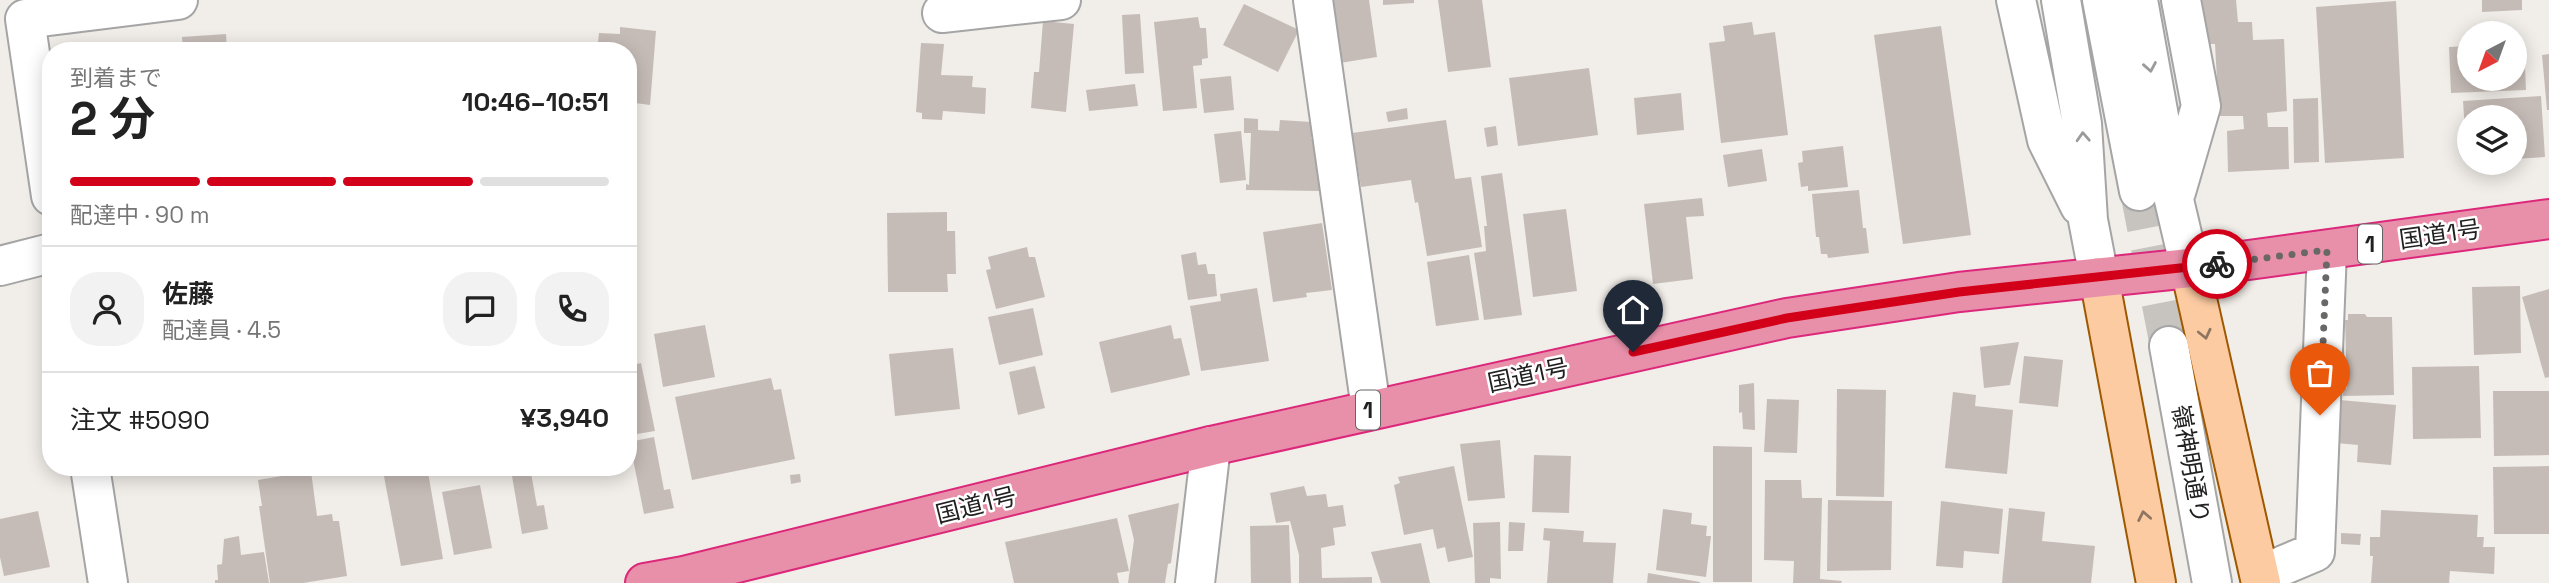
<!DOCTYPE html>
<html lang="ja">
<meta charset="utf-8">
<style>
:root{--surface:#fff;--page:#f2f2f2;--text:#222;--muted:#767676;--line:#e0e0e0;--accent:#d20018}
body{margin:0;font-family:"Space Grotesk","Noto Sans JP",sans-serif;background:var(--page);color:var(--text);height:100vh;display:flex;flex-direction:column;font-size:26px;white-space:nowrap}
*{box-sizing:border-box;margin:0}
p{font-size:23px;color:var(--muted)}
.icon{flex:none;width:38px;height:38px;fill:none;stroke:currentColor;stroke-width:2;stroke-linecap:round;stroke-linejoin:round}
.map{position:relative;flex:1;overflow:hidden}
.side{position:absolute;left:42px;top:42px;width:595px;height:434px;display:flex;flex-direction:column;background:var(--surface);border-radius:28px;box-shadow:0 4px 18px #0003}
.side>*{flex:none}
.needle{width:46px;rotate:221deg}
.fabs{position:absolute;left:2457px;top:21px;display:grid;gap:14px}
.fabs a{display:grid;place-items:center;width:70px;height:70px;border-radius:50%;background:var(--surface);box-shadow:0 4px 18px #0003;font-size:35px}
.pin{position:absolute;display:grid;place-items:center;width:60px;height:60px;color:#fff;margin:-72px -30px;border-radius:50% 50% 50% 0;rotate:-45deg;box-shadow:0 0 7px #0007}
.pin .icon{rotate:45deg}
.courier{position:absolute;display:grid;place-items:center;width:70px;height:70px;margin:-35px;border:5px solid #d20018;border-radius:50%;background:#fff;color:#222;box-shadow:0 2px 9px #0007}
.summary em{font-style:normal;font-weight:700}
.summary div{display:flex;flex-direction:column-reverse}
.summary{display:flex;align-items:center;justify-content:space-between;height:119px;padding:0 28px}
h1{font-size:46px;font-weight:700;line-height:52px}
.bar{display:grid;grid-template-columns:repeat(4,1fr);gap:10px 7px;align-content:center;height:84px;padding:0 28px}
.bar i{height:9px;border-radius:5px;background:var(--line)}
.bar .selected{background:var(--accent)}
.bar p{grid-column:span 4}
.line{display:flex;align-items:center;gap:18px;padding:0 28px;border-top:2px solid var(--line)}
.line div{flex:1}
.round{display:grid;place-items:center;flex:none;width:74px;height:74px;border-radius:28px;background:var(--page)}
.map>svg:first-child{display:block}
.building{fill:#c6bcb7}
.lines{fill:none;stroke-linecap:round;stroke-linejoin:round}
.minor-tunnel{stroke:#c7c4c0;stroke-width:38;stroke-dasharray:38 19;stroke-linecap:butt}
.minor-casing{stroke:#a5a5a5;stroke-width:42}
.major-casing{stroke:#9e5800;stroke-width:42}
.highway-casing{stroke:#dc287a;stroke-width:42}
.minor{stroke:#fff;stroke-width:38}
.major{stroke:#fccba2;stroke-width:38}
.highway{stroke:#e890aa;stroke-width:38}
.oneway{stroke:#9b9b9b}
.oneway2{stroke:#8e7662}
.done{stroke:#6a6867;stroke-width:7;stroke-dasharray:0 12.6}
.route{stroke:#d20018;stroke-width:9}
.labels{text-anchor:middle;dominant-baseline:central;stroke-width:5;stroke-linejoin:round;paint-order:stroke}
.shield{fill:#fff;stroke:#646464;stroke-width:2}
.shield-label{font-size:23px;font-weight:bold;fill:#212121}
.street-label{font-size:24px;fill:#212121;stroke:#fff}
</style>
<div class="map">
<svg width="2549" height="583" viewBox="0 0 2549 583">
<rect width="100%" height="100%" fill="#f1ede8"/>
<path class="building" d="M1331,0H1369L1377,57L1340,63Z
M1383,0H1414V3L1383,5Z
M1438,0H1482L1491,67L1448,72Z
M2198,0H2236L2238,22H2252L2253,40L2284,39L2287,111L2267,113L2268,127H2288L2289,169L2228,172L2227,131L2244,129L2243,116H2219L2215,44H2208Z
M2482,0H2522V10L2482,12Z
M2396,1L2404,158L2325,163L2316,7Z
M1244,4L1299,30L1278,72L1223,45Z
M1140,14L1144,73L1125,74L1122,15Z
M1198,17L1200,28H1206L1208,58L1202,59V65L1193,66L1197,108L1163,111L1154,22Z
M1043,21L1074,24L1066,112L1031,108L1034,72H1039Z
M1752,22L1754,35L1775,32L1788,135L1721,143L1709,43L1725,41L1723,26Z
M1941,26L1971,235L1903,244L1874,35Z
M620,27L656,31L650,105L628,102V51H597L599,33L620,34Z
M226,34L227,51H183L182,37Z
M921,43L944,44L941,75L973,76L972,87L986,88L985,114L943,111L942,120L922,119V113L916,112Z
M2524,43L2526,90L2451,93L2449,47L2469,46V79H2515V44Z
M2549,54V110H2547L2542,55Z
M1589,68L1598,135L1518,146L1509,78Z
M1231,76L1234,110L1204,113L1200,79Z
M1135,84L1138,106L1089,111L1086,90Z
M1681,93L1684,130L1637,135L1634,98Z
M2541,96L2545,157L2515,159V117H2469V161H2467L2463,101Z
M2318,98L2319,162L2294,163L2293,99Z
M1407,108L1408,119L1388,122L1386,112Z
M1244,118L1258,119V130L1279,131L1280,120L1311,122V139H1318L1316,169L1321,170L1320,191L1246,190V184L1249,185L1251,133H1244Z
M1446,120L1455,179L1471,177L1482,247L1427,256L1418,202L1415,203L1411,180L1361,187L1352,133Z
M1496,126L1498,145L1487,147L1484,128Z
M1241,131L1246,180L1220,183L1214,134Z
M1843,146L1848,187L1808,191V186L1801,187L1798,163L1803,162L1802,151Z
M1762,149L1767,181L1728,187L1723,155Z
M1502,173L1522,315L1484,320L1474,253L1486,251L1484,226H1487L1481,176Z
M1859,190L1863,228H1866L1869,253L1828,258L1827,254H1821L1819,237H1816L1812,194Z
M1702,198L1704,216L1686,217L1693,279L1653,284L1644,204Z
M1566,209L1577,291L1533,297L1523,214Z
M947,212V231H955L956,274H947L948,292H888L887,213Z
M1322,223L1332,290L1306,293L1307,297L1273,302L1263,232Z
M1027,247L1029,257H1035L1045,297L996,309L986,270L991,269L988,257Z
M1196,252L1198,265L1206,264L1208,274H1215L1217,296L1188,300L1181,255Z
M1469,255L1479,320L1436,326L1427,262Z
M2520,286L2521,353L2474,355L2472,287Z
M1257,288L1269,361L1201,371L1190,306L1221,301L1220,294Z
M2549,289V377L2545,378L2522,297Z
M1033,308L1043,355L999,365L988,317Z
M2348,314H2365L2367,317H2392L2394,395L2343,396V389L2347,388L2345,320H2348Z
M705,325L715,377L663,387L654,334Z
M1171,325L1174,339L1181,338L1190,375L1111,393L1099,342Z
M2019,342L2010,385L1984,388L1980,347Z
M953,348L960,409L895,416L889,354Z
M2024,356L2063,360L2058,407L2019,403Z
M641,363L655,431L631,435L628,419V366Z
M1035,366L1045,408L1018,415L1009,372Z
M2479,366L2481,438L2413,439L2412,367Z
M771,378L774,390L781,389L795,459L692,480L675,397Z
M1754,383L1755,430L1743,429L1742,412L1739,413V385Z
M1837,389L1886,390L1884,497L1836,496Z
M2493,391H2549V455L2494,456Z
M1953,392L1976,395L1975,406L2013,410L2007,474L1945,468Z
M1767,399L1799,400L1797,453L1764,452Z
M2340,400L2396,405L2391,465L2357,462L2358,445L2336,443Z
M654,437L664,490L670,489L674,508L644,514L631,449L635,448L634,441Z
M1500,440L1505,498L1468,501L1460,444Z
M1713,446L1752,447V582H1713Z
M1534,455L1571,456L1569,513L1532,512Z
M1454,466L1473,557L1448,562L1445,547L1437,549L1433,529L1404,535L1394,485L1400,483L1398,477Z
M2549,466V534H2494L2493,467Z
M411,467L413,473L428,472L443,559L401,566L383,471Z
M311,471L317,516L332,514L333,521H339L347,576L303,583H270L259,506H262L258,480Z
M531,473L537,506L544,505L548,529L522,534L512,476Z
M800,474L801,482L791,484L790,475Z
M1765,480H1801L1802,498H1822L1820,579L1842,581L1841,583H1793L1794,561L1764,560Z
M480,485L492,548L454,555L442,492Z
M1304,486L1307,496L1326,494L1328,507L1343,505L1346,526L1333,528L1335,545L1321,548L1322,578L1372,577V583H1299V555L1290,521L1276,523L1270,493Z
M1828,500L1892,501L1891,570L1827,571Z
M1941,501L2003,509L1999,554L1964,551L1963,568L1936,566Z
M1179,503L1171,563L1168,564L1165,583H1128L1134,540L1128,515Z
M2009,508L2045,512L2042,541L2095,546L2091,583H2002Z
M1663,509L1692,513L1691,524L1707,526L1706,536H1711L1706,577L1656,570Z
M2381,510L2478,515L2477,537H2484L2483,547H2495L2494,574L2450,571L2449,583H2371L2373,556H2370V537H2380Z
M38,511L50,567L4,576L0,557V519Z
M1117,518L1129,571L1117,573L1119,583H1014L1005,542Z
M1500,522L1501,579L1490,578V583H1475L1473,523Z
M1509,522L1525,523L1523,551H1508Z
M1289,525L1291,583H1251L1250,526Z
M1544,528L1584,531L1583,542L1616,543L1613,583H1547L1550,541L1543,540Z
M2341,533L2361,534L2360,545L2341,544Z
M239,536L241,555L264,552L269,583H215V580H218L217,565L222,564L224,539Z
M1421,543L1430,583H1381L1371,552Z
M1648,573L1700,582V583H1647Z"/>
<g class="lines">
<path class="minor-tunnel" d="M2139,191L2169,346"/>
<defs>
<path id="minor" d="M1313,0L1371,409
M2016,0L2047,140L2080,206
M2061,0L2082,124L2088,220L2099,277
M2102,0L2139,191
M2138,0L2174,200L2190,268
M942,13L1061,0
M2176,192L2201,106L2181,0
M51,196L25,19L178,0
M0,266L51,253
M2169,346L2212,583
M90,467L108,583
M2260,575L2315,552L2327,250
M1195,583L1211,446"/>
<path id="major" d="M2190,268L2261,583
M2099,277L2156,583"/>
<path id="highway" d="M645,583L684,576L1211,446L1787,318L1959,292L2190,268L2549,219"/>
</defs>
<use href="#minor" class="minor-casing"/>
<use href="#major" class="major-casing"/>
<use href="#highway" class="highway-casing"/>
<use href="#minor" class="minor"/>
<use href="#major" class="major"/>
<use href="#highway" class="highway"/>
</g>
<defs><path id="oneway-chevron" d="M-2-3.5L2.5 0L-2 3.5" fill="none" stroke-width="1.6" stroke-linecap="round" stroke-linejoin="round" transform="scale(1.75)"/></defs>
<g class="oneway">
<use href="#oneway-chevron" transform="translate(2150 67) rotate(80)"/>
<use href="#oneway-chevron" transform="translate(2083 137) rotate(-93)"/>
</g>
<g class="oneway2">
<use href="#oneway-chevron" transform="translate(2205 334) rotate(77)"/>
<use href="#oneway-chevron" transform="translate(2144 516) rotate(-101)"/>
</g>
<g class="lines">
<path class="done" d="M2217,264L2327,250L2320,415"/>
<path class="route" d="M1633,352L1787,318L1959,292L2217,264"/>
</g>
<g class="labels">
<g class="shield">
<rect x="2358" y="224.5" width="24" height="39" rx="5"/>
<rect x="1356" y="390.5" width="24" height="39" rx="5"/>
</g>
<g class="shield-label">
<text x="2370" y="244">1</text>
<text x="1368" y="410">1</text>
</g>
<g class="street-label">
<text transform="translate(2440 234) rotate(-8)">国道1号</text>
<text transform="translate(1528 375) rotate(-12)">国道1号</text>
<text transform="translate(2191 464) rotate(80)">嶺神明通り</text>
<text transform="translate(976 505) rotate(-14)">国道1号</text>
</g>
</g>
</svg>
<div class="fabs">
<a><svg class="needle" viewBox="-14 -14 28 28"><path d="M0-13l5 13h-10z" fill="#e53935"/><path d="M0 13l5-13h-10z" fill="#767676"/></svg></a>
<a><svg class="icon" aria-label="layers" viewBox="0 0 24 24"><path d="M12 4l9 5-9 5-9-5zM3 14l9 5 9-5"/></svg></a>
</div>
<div class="pin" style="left:2320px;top:415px;background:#ea580c"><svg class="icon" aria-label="bag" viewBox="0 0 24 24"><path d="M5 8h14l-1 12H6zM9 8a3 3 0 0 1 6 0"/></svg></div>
<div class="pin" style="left:1633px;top:352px;background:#1f2937"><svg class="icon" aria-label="home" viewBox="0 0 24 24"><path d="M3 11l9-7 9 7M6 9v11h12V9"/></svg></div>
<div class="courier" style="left:2217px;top:264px"><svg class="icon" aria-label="bike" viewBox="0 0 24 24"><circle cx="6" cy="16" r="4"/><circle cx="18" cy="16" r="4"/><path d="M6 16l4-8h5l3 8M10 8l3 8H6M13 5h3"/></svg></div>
<section class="side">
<div class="summary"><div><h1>2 分</h1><p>到着まで</p></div><em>10:46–10:51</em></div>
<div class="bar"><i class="selected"></i><i class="selected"></i><i class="selected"></i><i></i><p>配達中 · 90 m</p></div>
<div class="line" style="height:126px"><a class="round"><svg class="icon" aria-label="person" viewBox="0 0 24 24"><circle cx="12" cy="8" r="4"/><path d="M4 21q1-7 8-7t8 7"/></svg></a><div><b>佐藤</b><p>配達員 · 4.5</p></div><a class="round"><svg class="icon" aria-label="chat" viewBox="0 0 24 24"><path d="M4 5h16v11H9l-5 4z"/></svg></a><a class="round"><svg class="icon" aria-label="phone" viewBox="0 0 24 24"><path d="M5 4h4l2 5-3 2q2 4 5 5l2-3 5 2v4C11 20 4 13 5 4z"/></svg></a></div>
<div class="line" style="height:91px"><div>注文 #5090</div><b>¥3,940</b></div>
</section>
</div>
